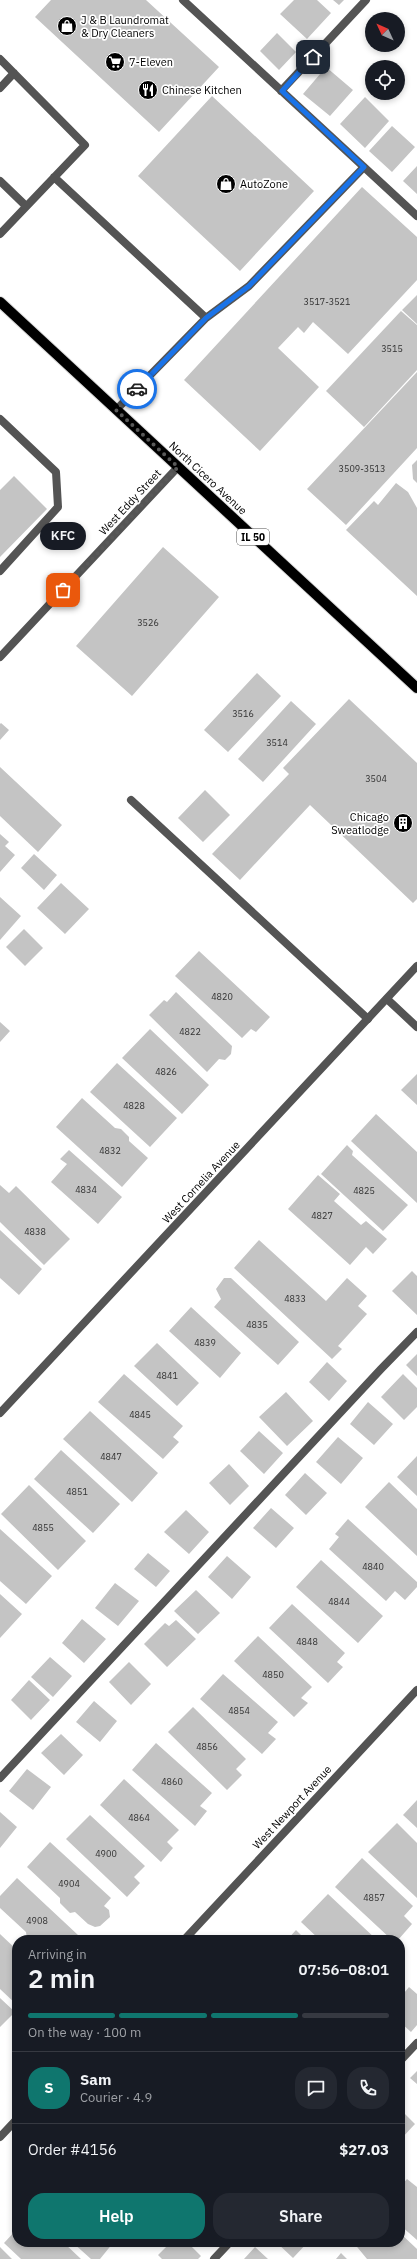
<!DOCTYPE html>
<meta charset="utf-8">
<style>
:root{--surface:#171b24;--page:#242831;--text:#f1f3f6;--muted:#9ea1a6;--line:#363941;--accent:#0f766e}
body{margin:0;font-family:"IBM Plex Sans",sans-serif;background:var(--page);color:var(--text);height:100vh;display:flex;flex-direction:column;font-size:15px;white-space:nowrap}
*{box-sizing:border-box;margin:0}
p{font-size:13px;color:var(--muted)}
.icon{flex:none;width:22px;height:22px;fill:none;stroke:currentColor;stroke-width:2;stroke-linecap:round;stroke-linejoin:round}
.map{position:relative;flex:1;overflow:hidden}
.sheet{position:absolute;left:12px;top:1935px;width:393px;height:312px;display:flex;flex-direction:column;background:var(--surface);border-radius:16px;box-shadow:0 2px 6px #0003}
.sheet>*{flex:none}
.needle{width:26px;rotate:314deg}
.tools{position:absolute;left:365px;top:12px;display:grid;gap:8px}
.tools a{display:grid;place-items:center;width:40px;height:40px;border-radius:50%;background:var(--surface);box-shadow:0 2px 6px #0003;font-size:20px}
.pin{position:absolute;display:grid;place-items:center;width:34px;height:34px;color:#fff;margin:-17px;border-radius:8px;box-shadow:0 2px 6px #0006}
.courier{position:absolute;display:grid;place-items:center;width:40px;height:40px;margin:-20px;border:3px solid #1a73e8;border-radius:50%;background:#fff;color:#222;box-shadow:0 1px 5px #0007}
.bubble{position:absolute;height:28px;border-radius:14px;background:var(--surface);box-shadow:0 2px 6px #0003;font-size:13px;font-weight:600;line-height:28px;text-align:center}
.overview em{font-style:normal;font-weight:600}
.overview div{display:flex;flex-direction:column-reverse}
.overview{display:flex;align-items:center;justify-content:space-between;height:68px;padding:0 16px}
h1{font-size:26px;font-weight:600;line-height:30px}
.bar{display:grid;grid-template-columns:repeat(4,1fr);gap:6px 4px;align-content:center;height:48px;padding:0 16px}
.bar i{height:5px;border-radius:3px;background:var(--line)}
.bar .on{background:var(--accent)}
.bar p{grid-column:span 4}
.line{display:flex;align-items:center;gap:10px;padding:0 16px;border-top:1px solid var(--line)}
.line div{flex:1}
.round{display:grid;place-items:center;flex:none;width:42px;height:42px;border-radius:16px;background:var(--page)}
.cta{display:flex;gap:8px;margin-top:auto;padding:8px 16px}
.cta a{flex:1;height:46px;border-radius:16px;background:var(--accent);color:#fff;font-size:16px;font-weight:600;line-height:46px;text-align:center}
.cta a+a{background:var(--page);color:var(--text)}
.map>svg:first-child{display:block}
.building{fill:#c4c4c4}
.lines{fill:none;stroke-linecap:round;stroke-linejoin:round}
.primary-casing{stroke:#dbdbdb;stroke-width:12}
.lane{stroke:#545454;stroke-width:8}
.street{stroke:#545454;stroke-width:8}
.primary{stroke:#000;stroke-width:10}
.done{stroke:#595959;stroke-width:4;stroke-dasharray:0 7.2}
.route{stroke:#1a73e8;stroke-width:5}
.labels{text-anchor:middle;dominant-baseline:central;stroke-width:3.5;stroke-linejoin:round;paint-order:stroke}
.number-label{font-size:9px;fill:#313131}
.shield{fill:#fff;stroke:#4c4c4c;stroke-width:1}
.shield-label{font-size:10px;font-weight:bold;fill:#000}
.poi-label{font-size:11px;fill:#000;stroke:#fff;text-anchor:start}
.street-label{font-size:11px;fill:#000;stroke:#fff}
</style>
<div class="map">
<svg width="417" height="2259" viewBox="0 0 417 2259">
<rect width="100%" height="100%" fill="#fff"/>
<path class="building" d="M51,0H146L219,67L159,132L35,17Z
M294,0H317L331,13L307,39L280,14Z
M333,0H344L339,5Z
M277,33L296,52L279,70L260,51Z
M326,67L353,90L330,116L303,94Z
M212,96L314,191L240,271L138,176Z
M365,97L389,121L365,148L340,124Z
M392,126L415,147L392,172L369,151Z
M417,166V194L403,181Z
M362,187L417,237V280L348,354L313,322L304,333L298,327L278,348L319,387L260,451L184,380Z
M417,295V324L402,310Z
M401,311L417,325V370L364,427L326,391Z
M417,372V448L346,525L307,489Z
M417,460V483L413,479L412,465Z
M14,476L47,509L0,557V490Z
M396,483L408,492L417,508V596L346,530L374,501L378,505Z
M163,547L219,597L132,696L76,646Z
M257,673L281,696L228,752L204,730Z
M349,699L417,763V899L413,903L310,805L240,880L212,854L289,774L283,768Z
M291,701L316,724L263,782L238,759Z
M1,723L9,730L0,740V724Z
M0,767L62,825L38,852L0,816Z
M205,790L230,815L203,842L178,818Z
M0,834L9,842L5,846L15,855L0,872Z
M34,854L57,875L44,890L21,868Z
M61,883L89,909L65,934L37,908Z
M0,897L21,916L0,940Z
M24,929L43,948L25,966L6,947Z
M199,951L270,1017L256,1032L251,1029L242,1038L175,976Z
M176,992L232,1046L231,1054L225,1060L219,1059L207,1072L149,1015L164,1000L167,1002Z
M0,1022L10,1031L0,1042Z
M150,1029L209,1085L182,1114L122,1058Z
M117,1063L177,1118L150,1147L90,1092Z
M417,1074V1105L401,1090Z
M82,1098L115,1128L121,1129L129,1137V1141L148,1158L122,1187L56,1127Z
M376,1114L417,1152V1203L351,1141Z
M347,1145L353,1151L352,1155L408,1205L383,1231L321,1174Z
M69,1150L122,1197L98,1224L51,1182L67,1164L60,1159Z
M318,1175L340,1194L334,1201L361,1225L366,1221L387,1239L373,1254L366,1247L350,1265L288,1209Z
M0,1185L9,1193L16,1186L70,1239L44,1265L0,1222Z
M0,1230L42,1269L19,1295L0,1278Z
M259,1240L326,1301L347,1278L367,1296L358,1306L367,1314L338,1346L342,1349L332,1359L234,1268Z
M412,1271L417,1276V1315L392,1291Z
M224,1278H231L299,1342L278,1365L214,1307L221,1299L216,1289Z
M191,1307L241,1353L220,1378L169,1331Z
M157,1343L199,1383L177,1406L134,1366Z
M417,1354V1376L406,1365Z
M327,1362L347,1381L329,1401L309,1382Z
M124,1374L183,1426L173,1437L179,1442L163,1459L98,1402Z
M403,1374L417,1388V1407L404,1420L381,1397Z
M286,1392L313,1421L287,1446L259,1417Z
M368,1402L393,1424L374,1445L350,1424Z
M90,1411L158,1473L132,1502L63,1439Z
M259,1431L283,1453L264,1474L240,1451Z
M338,1437L363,1458L341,1484L316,1462Z
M61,1450L120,1504L93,1533L34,1479Z
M417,1456V1496L397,1477Z
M229,1464L249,1486L230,1505L209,1483Z
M305,1473L327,1493L306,1515L285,1495Z
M389,1482L417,1509V1556L365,1507Z
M29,1485L86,1541L58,1570L1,1514Z
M271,1508L294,1528L276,1548L253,1528Z
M186,1510L209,1532L189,1554L164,1532Z
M348,1519L417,1582V1587L405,1600L395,1591L386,1601L329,1549L339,1537L335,1534Z
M0,1529L52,1576L26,1604L0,1581Z
M148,1553L170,1571L156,1587L134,1569Z
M227,1556L251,1577L232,1599L208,1577Z
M321,1560L383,1616L358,1643L296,1587Z
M115,1583L139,1601L118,1626L95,1608Z
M196,1590L220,1613L198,1634L174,1611Z
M0,1594L22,1614L0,1638Z
M292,1604L345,1653L337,1662L343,1667L328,1683L269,1628Z
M82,1619L106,1639L84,1663L62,1643Z
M176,1620L196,1639L167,1667L144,1644L165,1623L169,1626Z
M258,1636L312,1687L301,1698L308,1703L294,1717L234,1661Z
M50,1657L72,1676L53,1697L31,1677Z
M129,1662L151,1684L131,1705L109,1682Z
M223,1674L278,1722L268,1733L276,1739L262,1754L200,1699Z
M29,1680L50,1700L31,1720L11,1700Z
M94,1701L117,1721L100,1742L76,1722Z
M193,1707L246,1759L236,1769L242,1775L227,1790L168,1732Z
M61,1734L83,1755L64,1775L41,1753Z
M156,1743L212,1793L200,1806L207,1811L195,1826L132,1770Z
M27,1769L51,1787L33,1810L9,1791Z
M124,1779L179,1830L167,1842L173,1848L161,1862L100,1805Z
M417,1800V1828L403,1815Z
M0,1812L17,1827L0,1848Z
M90,1815L145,1866L134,1877L140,1883L127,1897L66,1839Z
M397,1823L417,1843V1898L368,1852Z
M50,1842L111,1898L104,1906L109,1910L110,1917L100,1926L95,1927L88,1924L75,1912L70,1913L60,1903V1898L27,1867Z
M362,1858L413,1906L404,1916L412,1924L398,1940H392L335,1887Z
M17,1878L78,1935L73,1940L27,1939L26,1932L0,1908V1896Z
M328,1894L377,1940H320L301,1922Z
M296,1930L306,1940H287Z
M0,1934L17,1950V2005L0,1989Z
M409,1987L417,1994V2025L411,2032L400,2022V1998Z
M0,1998L15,2012L0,2027Z
M417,2071V2084L410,2078Z
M400,2109L415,2124L400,2140Z
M407,2179L417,2187V2240L400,2225V2187Z
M17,2229V2242H63L81,2259H21L4,2243Z
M400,2233L417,2249V2259H367L353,2242H400Z
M72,2242H112L113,2243L100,2259H91Z
M171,2242H187L201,2256L198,2259H162L158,2255Z
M276,2242H308L293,2258Z
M0,2247L12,2259H0Z
M255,2247L268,2259H244Z
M341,2253L347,2259H336Z"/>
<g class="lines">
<defs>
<path id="primary" d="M0,302L417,688"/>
</defs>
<use href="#primary" class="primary-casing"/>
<path class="lane" d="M183,0L417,216
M0,59L85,145L0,234
M0,88L14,73
M281,91L366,0
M54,177L206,318L116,410
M0,181L26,206
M206,318L249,286L364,167
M0,419L56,472L58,507L0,571
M131,800L368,1019
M387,999L417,1027
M0,1778L381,1369L417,1332
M400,2061L417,2043
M214,2259L230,2242"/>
<path class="street" d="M0,657L178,467
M0,1413L417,966
M184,1940L417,1690
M0,2137L17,2119"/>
<use href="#primary" class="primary"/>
</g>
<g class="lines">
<path class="done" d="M63,590L178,467L116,410L137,389"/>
<path class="route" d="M137,389L206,318L249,286L364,167L282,91L313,57"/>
</g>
<defs>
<symbol id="shop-disc" viewBox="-11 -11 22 22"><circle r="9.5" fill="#000" stroke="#fff"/><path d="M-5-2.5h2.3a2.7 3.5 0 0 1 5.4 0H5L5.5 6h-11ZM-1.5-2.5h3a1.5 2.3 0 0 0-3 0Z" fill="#fff"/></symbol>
<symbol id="supermarket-disc" viewBox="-11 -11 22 22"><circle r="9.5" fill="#000" stroke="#fff"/><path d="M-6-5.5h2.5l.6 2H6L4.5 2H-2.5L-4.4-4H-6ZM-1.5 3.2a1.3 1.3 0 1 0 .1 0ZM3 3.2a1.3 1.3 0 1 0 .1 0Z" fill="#fff"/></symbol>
<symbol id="restaurant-disc" viewBox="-11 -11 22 22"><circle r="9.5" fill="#000" stroke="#fff"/><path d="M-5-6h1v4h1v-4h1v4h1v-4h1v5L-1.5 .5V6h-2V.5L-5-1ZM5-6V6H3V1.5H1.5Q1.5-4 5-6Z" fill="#fff"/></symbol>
<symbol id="building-disc" viewBox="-11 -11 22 22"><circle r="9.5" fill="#000" stroke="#fff"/><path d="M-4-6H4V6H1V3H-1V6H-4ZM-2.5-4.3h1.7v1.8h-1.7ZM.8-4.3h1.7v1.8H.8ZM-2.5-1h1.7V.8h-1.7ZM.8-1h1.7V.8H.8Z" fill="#fff"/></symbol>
</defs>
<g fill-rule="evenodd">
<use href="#shop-disc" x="56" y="15" width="22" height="22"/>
<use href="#supermarket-disc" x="104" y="51" width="22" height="22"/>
<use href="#restaurant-disc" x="137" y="79" width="22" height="22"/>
<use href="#shop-disc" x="215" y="173" width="22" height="22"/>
<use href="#building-disc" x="392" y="812" width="22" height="22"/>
</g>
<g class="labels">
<g class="number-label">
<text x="327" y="301">3517-3521</text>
<text x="392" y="348">3515</text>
<text x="362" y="468">3509-3513</text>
<text x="148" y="622">3526</text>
<text x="243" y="713">3516</text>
<text x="277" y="742">3514</text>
<text x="376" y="778">3504</text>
<text x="222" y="996">4820</text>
<text x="190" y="1031">4822</text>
<text x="166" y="1071">4826</text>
<text x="134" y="1105">4828</text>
<text x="110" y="1150">4832</text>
<text x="86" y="1189">4834</text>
<text x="364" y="1190">4825</text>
<text x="322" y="1215">4827</text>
<text x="35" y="1231">4838</text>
<text x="295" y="1298">4833</text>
<text x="257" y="1324">4835</text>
<text x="205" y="1342">4839</text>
<text x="167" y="1375">4841</text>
<text x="140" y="1414">4845</text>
<text x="111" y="1456">4847</text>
<text x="77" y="1491">4851</text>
<text x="43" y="1527">4855</text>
<text x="373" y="1566">4840</text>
<text x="339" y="1601">4844</text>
<text x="307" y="1641">4848</text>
<text x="273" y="1674">4850</text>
<text x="239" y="1710">4854</text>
<text x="207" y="1746">4856</text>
<text x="172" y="1781">4860</text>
<text x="139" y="1817">4864</text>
<text x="106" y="1853">4900</text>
<text x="69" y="1883">4904</text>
<text x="374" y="1897">4857</text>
<text x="37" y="1920">4908</text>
</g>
<rect class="shield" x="237" y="529" width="32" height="16" rx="3"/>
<g class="shield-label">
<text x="253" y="537">IL 50</text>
</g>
<g class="poi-label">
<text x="81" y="20">J &amp; B Laundromat<tspan x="81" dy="13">&amp; Dry Cleaners</tspan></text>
<text x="129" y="62">7-Eleven</text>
<text x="162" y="90">Chinese Kitchen</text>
<text x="240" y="184">AutoZone</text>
<text x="389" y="817" text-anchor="end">Chicago<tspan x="389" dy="13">Sweatlodge</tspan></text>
</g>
<g class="street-label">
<text transform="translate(208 478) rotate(43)">North Cicero Avenue</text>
<text transform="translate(130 502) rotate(-47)">West Eddy Street</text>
<text transform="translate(201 1182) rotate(-47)">West Cornelia Avenue</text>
<text transform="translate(292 1807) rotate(-47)">West Newport Avenue</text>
</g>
</g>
</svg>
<div class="tools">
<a><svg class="needle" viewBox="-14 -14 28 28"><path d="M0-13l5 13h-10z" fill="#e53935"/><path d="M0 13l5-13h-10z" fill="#9ea1a6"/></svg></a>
<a><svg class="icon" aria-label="locate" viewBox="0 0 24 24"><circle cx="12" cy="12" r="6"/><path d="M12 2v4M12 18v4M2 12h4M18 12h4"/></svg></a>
</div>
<div class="pin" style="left:63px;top:590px;background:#ea580c"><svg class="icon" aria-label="bag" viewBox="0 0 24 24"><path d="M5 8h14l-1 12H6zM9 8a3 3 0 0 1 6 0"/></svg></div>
<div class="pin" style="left:313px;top:57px;background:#1f2937"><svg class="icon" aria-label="home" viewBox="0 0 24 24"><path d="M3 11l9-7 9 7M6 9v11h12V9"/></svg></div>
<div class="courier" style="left:137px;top:389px"><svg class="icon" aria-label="car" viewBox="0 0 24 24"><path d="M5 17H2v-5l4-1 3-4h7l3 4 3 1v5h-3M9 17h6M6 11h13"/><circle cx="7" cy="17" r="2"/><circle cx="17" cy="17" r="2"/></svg></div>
<div class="bubble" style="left:40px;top:522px;width:46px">KFC</div>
<section class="sheet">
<div class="overview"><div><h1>2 min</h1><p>Arriving in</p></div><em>07:56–08:01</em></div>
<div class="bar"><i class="on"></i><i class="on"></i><i class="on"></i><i></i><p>On the way · 100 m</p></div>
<div class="line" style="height:72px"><b class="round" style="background:var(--accent);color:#fff">S</b><div><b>Sam</b><p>Courier · 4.9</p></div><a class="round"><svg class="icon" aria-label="chat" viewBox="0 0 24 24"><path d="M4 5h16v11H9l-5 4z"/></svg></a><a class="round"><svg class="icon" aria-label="phone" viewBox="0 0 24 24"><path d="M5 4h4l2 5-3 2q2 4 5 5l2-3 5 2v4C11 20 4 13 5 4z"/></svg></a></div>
<div class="line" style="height:52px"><div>Order #4156</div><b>$27.03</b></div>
<div class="cta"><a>Help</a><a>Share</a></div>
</section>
</div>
